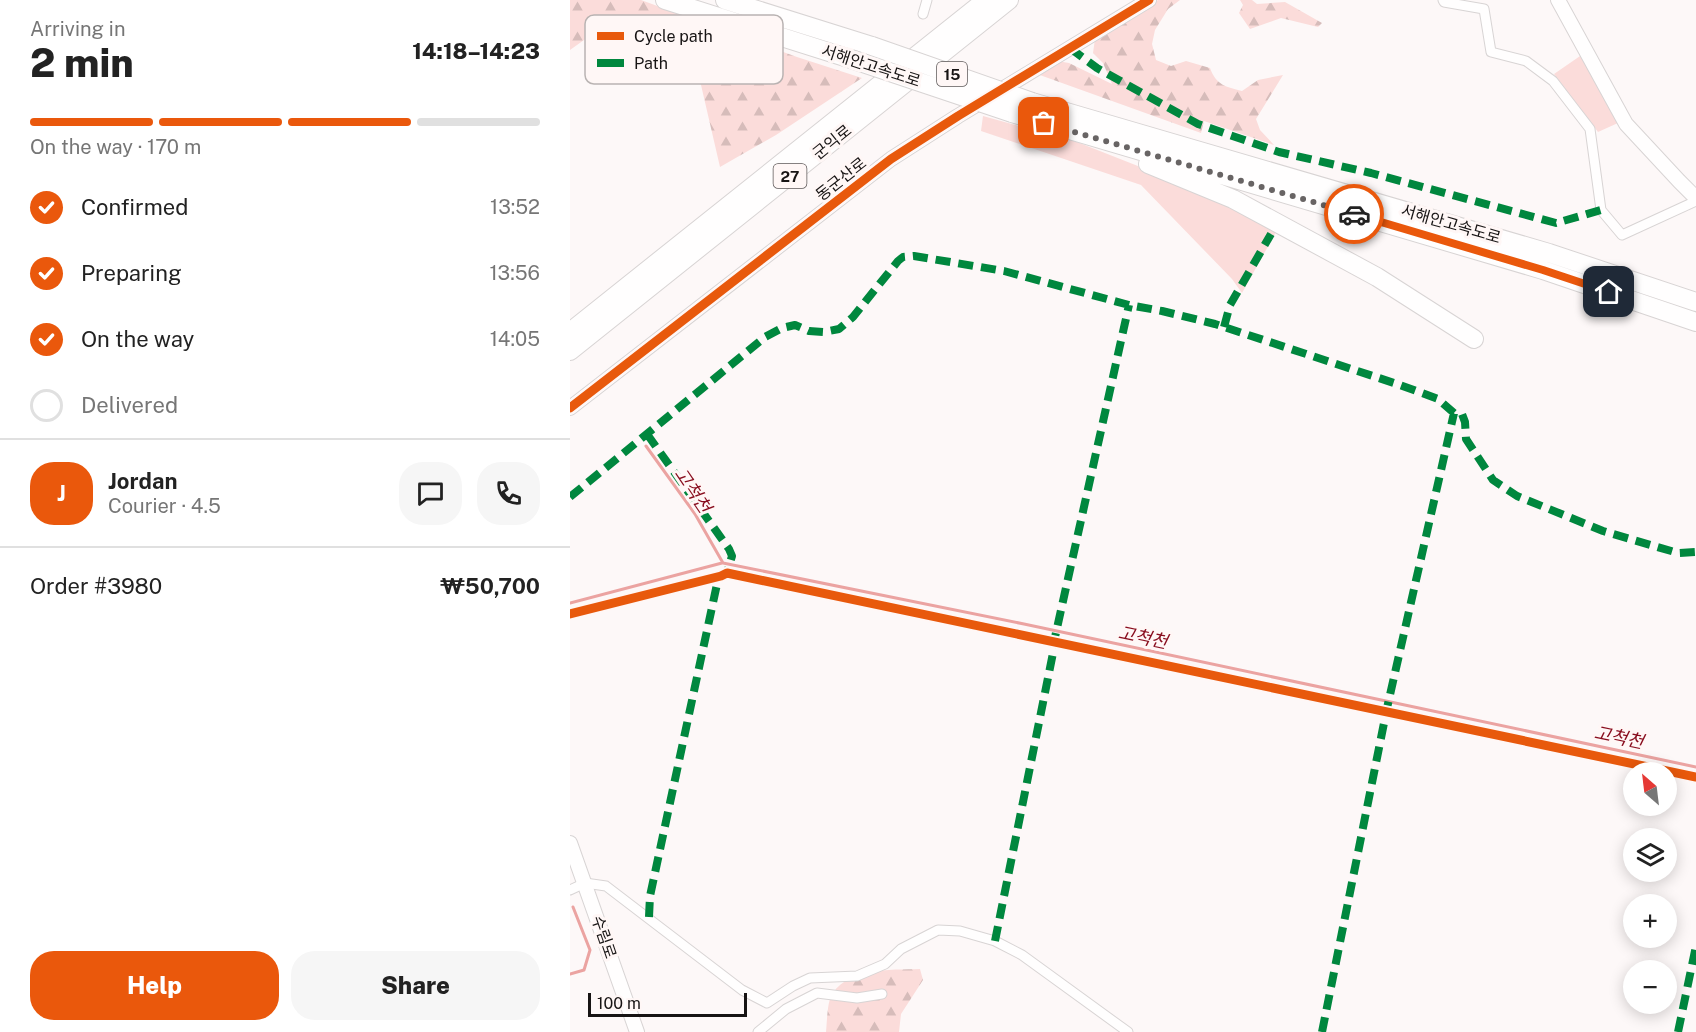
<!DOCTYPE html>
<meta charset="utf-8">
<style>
:root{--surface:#fff;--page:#f6f6f6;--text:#222;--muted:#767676;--line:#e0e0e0;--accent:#ea580c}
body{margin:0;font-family:"Public Sans","Noto Sans KR",sans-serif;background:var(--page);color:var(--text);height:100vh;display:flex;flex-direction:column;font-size:22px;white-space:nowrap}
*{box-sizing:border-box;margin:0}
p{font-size:20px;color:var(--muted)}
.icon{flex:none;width:33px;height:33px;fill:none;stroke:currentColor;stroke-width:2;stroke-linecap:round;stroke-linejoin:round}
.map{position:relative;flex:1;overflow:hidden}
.panel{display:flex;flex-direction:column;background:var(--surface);width:570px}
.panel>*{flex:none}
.needle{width:39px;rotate:332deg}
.controls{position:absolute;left:1053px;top:762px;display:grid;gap:12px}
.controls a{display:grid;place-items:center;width:54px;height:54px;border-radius:50%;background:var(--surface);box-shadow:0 3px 15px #0003;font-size:30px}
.scale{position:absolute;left:18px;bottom:15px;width:159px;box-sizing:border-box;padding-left:6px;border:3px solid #171414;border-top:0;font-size:16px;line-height:21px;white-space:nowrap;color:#171414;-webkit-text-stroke:4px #fff7f6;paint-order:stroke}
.pin{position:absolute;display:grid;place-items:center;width:51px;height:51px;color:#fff;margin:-26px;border-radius:12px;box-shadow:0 3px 9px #0006}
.courier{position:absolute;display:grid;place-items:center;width:60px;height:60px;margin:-30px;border:4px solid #ea580c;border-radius:50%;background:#fff;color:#222;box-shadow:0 2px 8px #0007}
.summary em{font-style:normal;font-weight:800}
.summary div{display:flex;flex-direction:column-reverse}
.summary{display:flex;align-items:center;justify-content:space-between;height:102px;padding:0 30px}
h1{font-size:39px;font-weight:800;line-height:45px}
.bar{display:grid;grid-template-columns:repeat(4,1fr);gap:9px 6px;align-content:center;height:72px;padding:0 30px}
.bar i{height:8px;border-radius:4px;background:var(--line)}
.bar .on{background:var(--accent)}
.bar p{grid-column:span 4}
.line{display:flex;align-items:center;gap:15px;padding:0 30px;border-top:2px solid var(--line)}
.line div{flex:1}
.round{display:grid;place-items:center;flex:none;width:63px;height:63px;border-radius:24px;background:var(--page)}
ol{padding:0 30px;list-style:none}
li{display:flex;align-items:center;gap:18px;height:66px}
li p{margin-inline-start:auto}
li .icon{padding:6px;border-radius:50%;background:var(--accent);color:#fff;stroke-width:4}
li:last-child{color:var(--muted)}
li i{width:33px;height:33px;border:3px solid var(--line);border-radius:50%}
.button{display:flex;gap:12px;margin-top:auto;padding:12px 30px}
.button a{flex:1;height:69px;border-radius:24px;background:var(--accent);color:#fff;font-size:24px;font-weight:800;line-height:69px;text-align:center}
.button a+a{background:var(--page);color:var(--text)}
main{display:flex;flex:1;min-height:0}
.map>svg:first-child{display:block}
.green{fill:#fbdcda}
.forest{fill:url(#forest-firs)}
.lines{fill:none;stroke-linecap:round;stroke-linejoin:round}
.stream{stroke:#eba3a1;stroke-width:3}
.street-casing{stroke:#d8d4d4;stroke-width:11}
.secondary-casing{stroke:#d8d4d4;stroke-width:16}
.highway-casing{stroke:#d8d4d4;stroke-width:20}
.street{stroke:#fffefe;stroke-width:9}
.secondary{stroke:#fffefe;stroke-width:14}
.highway{stroke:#fffefe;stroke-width:18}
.highway-bridge-casing{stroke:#d8d4d4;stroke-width:20;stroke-linecap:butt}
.highway-bridge{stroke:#fffefe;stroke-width:18}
.quiet{stroke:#00873e;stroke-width:8;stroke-dasharray:15 8;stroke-linecap:butt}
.cycleway-casing{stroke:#fff7f6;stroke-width:13}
.cycleway{stroke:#e8590c;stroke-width:9}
.done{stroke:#686464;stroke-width:6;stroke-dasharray:0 10.8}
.route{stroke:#ea580c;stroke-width:8}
.labels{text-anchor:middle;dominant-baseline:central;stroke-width:6;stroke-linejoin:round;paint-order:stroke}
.shield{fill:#fff7f6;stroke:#5d5858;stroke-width:1.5}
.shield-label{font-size:15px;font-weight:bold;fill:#171414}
.street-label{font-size:16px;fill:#171414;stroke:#fff7f6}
.water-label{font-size:18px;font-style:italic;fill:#880c1d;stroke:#fff7f6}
.key{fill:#fff7f6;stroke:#b9b3b2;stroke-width:1.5}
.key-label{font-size:16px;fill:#171414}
</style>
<main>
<section class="panel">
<div class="summary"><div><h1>2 min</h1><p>Arriving in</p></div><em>14:18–14:23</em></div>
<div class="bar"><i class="on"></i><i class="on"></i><i class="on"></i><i></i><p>On the way · 170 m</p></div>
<ol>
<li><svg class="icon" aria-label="check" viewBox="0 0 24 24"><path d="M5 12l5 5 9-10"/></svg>Confirmed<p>13:52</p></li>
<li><svg class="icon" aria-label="check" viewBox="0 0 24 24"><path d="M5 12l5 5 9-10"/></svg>Preparing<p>13:56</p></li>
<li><svg class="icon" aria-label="check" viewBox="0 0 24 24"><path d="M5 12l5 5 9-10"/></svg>On the way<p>14:05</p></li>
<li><i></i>Delivered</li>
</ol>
<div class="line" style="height:108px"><b class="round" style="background:var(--accent);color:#fff">J</b><div><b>Jordan</b><p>Courier · 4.5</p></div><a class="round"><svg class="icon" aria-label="chat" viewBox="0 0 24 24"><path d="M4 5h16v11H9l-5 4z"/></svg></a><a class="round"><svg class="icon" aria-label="phone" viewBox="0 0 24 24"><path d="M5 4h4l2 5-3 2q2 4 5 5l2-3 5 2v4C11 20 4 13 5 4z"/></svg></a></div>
<div class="line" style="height:78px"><div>Order #3980</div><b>₩50,700</b></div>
<div class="button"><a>Help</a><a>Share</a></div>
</section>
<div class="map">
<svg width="1126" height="1032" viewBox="0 0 1126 1032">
<defs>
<pattern id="forest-firs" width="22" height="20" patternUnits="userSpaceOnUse" patternTransform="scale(1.5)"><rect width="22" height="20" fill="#fbdcda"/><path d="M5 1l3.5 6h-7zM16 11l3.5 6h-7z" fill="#d6bcba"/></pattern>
</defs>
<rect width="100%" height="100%" fill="#fdf8f8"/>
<path class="green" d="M1013,54L1048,123L1028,132L984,74Z
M413,116L507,142L644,196L706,232L672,293L662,279L571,185L411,131Z"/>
<path class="forest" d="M0,0H71L227,57L292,78L206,135L150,167L125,59L56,36L28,30L0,50Z
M588,0H610L598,9L585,30L582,44L586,60L601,66L616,61L640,68C646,85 656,87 672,91L688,80L713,75L686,119L690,130L704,145L634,121L631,133L467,74L487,61L499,63L542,84L533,63L523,53L525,39Z
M670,0H682L687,4L715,2L752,23L748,27L711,18L680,29L669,13L673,5Z
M350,969L353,980L331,1014L329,1032H256C257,1022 257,1008 260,999C273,967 321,970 350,969Z"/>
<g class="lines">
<path class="stream" d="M76,446L125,514L153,563L454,624L1126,767
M0,603L152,563
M0,974L14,970L20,950L3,907"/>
<defs>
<path id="street" d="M873,0L874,2L914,9L921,52L956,61L983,81L1020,129L1031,210L1052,235L1126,201
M353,14L357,0
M0,614L151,576L157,573L1126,777
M0,890L15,883L36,886L172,990L197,1003L223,986L240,978L287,976L315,964L331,949L368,930L390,931L425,941L452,955L558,1032
M188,1032L216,1009L247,993L287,998L312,994"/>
<path id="secondary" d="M988,0L1056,124L1109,181L1126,198
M0,408L321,159L388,116L579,0
M0,843L67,1032"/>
<path id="highway" d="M95,0L281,59
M155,0L302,46
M462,102L979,253L1126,302
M442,113L973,270L1126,322
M578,164L663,199L807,277L904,339
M0,332L416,0
M0,351L439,0"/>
</defs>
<use href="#street" class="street-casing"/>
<use href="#secondary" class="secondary-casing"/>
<use href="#highway" class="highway-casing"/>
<use href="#street" class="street"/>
<use href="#secondary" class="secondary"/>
<use href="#highway" class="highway"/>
<defs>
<path id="highway-bridge" d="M302,46L462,102
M281,59L442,113"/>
</defs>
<use href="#highway-bridge" class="highway-bridge-casing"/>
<use href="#highway-bridge" class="highway-bridge"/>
<path class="quiet" d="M500,48L527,68L628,124L709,152L801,173L986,223L1031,210
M654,327L660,305L701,234
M77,434L159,549L162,556L157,573
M0,497L195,337L212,328L225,325L239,331L254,332L269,329L283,317L328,261L333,257L344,256L434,271L559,305L592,311L645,324L830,385L868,399L884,413L892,414L895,422L896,439L923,480L947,496L1033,531L1108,553L1126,552
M79,917L80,896L147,584L151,576
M425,941L485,643V637L559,305
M752,1032L817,708L884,413
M1108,1032L1126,946"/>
<defs>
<path id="cycleway" d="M0,408L321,159L388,116L579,0
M0,614L151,576L157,573L1126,777"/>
</defs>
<use href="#cycleway" class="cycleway-casing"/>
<use href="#cycleway" class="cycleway"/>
</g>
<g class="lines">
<path class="done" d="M474,123L784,214"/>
<path class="route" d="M784,214L973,270L1039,292"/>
</g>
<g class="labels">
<g class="shield">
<rect x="367" y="62" width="30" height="24" rx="4.5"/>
<rect x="203.5" y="164" width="33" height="24" rx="4.5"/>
</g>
<g class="shield-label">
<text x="382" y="74">15</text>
<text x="220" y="176">27</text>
</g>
<g class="street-label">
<text transform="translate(301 66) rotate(18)">서해안고속도로</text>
<text transform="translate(262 142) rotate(-39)">군익로</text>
<text transform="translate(271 179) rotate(-38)">동군산로</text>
<text transform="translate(881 224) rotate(16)">서해안고속도로</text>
<text transform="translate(34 937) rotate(71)">수림로</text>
</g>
<g class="water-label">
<text transform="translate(123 490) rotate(56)">고척천</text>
<text transform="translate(573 637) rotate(12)">고척천</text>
<text transform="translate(1049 737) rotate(12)">고척천</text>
</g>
</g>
<rect x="15" y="15" width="198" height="69" rx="9" class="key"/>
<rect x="27" y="32" width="27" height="8" fill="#e8590c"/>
<rect x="27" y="59" width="27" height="8" fill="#00873e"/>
<g class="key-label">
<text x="64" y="42">Cycle path</text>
<text x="64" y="69">Path</text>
</g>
</svg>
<div class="controls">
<a><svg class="needle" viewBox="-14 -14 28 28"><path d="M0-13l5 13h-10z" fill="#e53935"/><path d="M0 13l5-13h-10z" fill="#767676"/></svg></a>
<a><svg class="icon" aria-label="layers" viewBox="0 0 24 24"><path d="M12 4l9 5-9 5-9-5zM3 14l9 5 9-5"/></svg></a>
<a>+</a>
<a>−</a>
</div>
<div class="scale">100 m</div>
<div class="pin" style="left:474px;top:123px;background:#ea580c"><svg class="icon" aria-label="bag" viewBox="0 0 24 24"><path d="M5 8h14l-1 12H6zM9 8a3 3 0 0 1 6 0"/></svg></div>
<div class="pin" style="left:1039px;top:292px;background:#1f2937"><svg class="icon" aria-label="home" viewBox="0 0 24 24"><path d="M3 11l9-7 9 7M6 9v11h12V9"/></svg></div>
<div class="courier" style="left:784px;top:214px"><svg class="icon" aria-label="car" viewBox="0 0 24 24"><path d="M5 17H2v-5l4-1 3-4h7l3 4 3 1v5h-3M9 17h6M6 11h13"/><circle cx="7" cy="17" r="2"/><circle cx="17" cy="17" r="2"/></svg></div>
</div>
</main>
